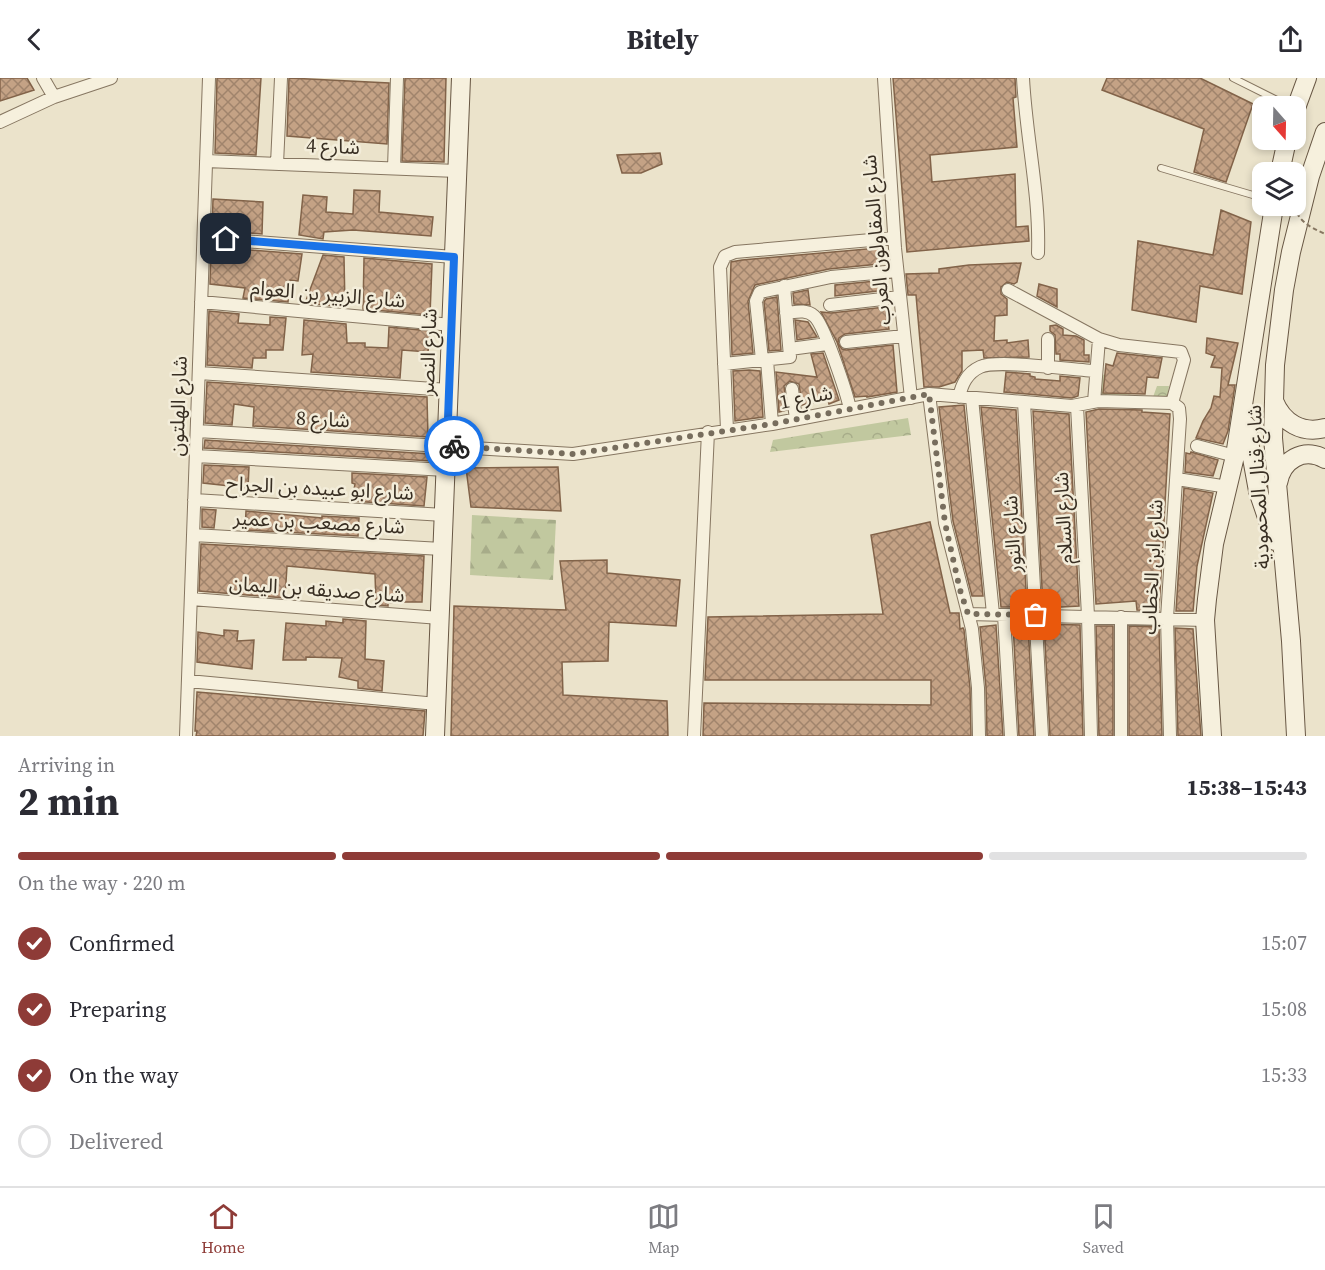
<!DOCTYPE html>
<meta charset="utf-8">
<style>
:root{--surface:#fff;--page:#f2f2f3;--text:#2b2b33;--muted:#7c7c81;--line:#e1e1e2;--accent:#8e3b37}
body{margin:0;font-family:"Source Serif 4","Noto Sans Arabic",serif;background:var(--page);color:var(--text);height:100vh;display:flex;flex-direction:column;font-size:22px;white-space:nowrap}
*{box-sizing:border-box;margin:0}
p{font-size:20px;color:var(--muted)}
.icon{flex:none;width:33px;height:33px;fill:none;stroke:currentColor;stroke-width:2;stroke-linecap:round;stroke-linejoin:round}
.map{position:relative;height:658px;overflow:hidden}
.side{display:flex;flex-direction:column;background:var(--surface);flex:1}
.side>*{flex:none}
.needle{width:39px;rotate:160deg}
.fabs{position:absolute;left:1252px;top:18px;display:grid;gap:12px}
.fabs a{display:grid;place-items:center;width:54px;height:54px;border-radius:12px;background:var(--surface);box-shadow:0 3px 9px #0003;font-size:30px}
.pin{position:absolute;display:grid;place-items:center;width:51px;height:51px;color:#fff;margin:-26px;border-radius:12px;box-shadow:0 3px 9px #0006}
.courier{position:absolute;display:grid;place-items:center;width:60px;height:60px;margin:-30px;border:4px solid #1a73e8;border-radius:50%;background:#fff;color:#222;box-shadow:0 2px 8px #0007}
.head em{font-style:normal;font-weight:700}
.head div{display:flex;flex-direction:column-reverse}
.head{display:flex;align-items:center;justify-content:space-between;height:102px;padding:0 18px}
h1{font-size:39px;font-weight:700;line-height:45px}
.bar{display:grid;grid-template-columns:repeat(4,1fr);gap:9px 6px;align-content:center;height:72px;padding:0 18px}
.bar i{height:8px;border-radius:4px;background:var(--line)}
.bar .selected{background:var(--accent)}
.bar p{grid-column:span 4}
ol{padding:0 18px;list-style:none}
li{display:flex;align-items:center;gap:18px;height:66px}
li p{margin-inline-start:auto}
li .icon{padding:6px;border-radius:50%;background:var(--accent);color:#fff;stroke-width:4}
li:last-child{color:var(--muted)}
li i{width:33px;height:33px;border:3px solid var(--line);border-radius:50%}
header{display:flex;justify-content:space-between;align-items:center;height:78px;padding:0 18px;background:var(--surface);font-size:27px;font-weight:700}
.dock{display:flex;justify-content:space-around;align-items:center;height:84px;border-top:2px solid var(--line);background:var(--surface);font-size:16px;color:var(--muted)}
.dock a{display:grid;justify-items:center;gap:3px}
.dock .selected{color:var(--accent)}
.map>svg:first-child{display:block}
.forest{fill:url(#forest-firs)}
.park{fill:url(#park-crowns)}
.building{fill:url(#building-cross-hatch);stroke:#826349;stroke-width:1.5}
.lines{fill:none;stroke-linecap:round;stroke-linejoin:round}
.lane-casing{stroke:#867661;stroke-width:8}
.street-casing{stroke:#867661;stroke-width:14}
.secondary-casing{stroke:#685744;stroke-width:20}
.lane{stroke:#f6f0dd;stroke-width:6}
.street{stroke:#f6f0dd;stroke-width:12}
.secondary{stroke:#f6f0dd;stroke-width:18}
.path-bridge{stroke:#867661;stroke-width:2;stroke-dasharray:4.5 3;stroke-linecap:butt}
.done{stroke:#776d5d;stroke-width:6;stroke-dasharray:0 10.8}
.route{stroke:#1a73e8;stroke-width:8}
.labels{text-anchor:middle;dominant-baseline:central;stroke-width:5;stroke-linejoin:round;paint-order:stroke}
.street-label{font-size:20px;fill:#382e22;stroke:#f3edda}
</style>
<header><svg class="icon" aria-label="back" viewBox="0 0 24 24"><path d="M15 5l-7 7 7 7"/></svg>Bitely<svg class="icon" aria-label="share" viewBox="0 0 24 24"><path d="M12 15V3M7 8l5-5 5 5M5 13v7h14v-7"/></svg></header>
<div class="map">
<svg width="1325" height="658" viewBox="0 0 1325 658">
<defs>
<pattern id="forest-firs" width="22" height="20" patternUnits="userSpaceOnUse" patternTransform="scale(1.5)"><rect width="22" height="20" fill="#c1c89f"/><path d="M5 1l3.5 6h-7zM16 11l3.5 6h-7z" fill="#a7ac89"/></pattern>
<pattern id="park-crowns" width="20" height="18" patternUnits="userSpaceOnUse" patternTransform="scale(1.5)"><rect width="20" height="18" fill="#c1c89f"/><path d="M2 6a3 3 0 1 1 6 0M12 15a3 3 0 1 1 6 0" fill="none" stroke="#a7ac89"/></pattern>
<pattern id="building-cross-hatch" width="8" height="8" patternUnits="userSpaceOnUse" patternTransform="scale(1.5)"><rect width="8" height="8" fill="#c4a285"/><path d="M0 0l8 8M0 8l8-8" fill="none" stroke="#a0846c"/></pattern>
</defs>
<rect width="100%" height="100%" fill="#ebe3cb"/>
<path class="forest" d="M472,437L556,442L553,502L470,497Z"/>
<path class="park" d="M1099,295L1107,298L1106,314L1153,319L1157,308H1169L1167,323L1097,320Z
M908,340L911,357L770,374L773,362Z"/>
<path class="building" d="M0,0H27L34,12L0,23Z
M217,0H261L256,77L215,75Z
M289,0L389,5L387,66L287,58Z
M405,0H446L444,84L402,83Z
M893,0H1015L1016,19L1013,20L1017,69L930,77L932,104L1015,96L1016,149L1028,148L1029,163L907,174Z
M1107,0H1200L1253,26L1226,104L1194,94L1204,51L1102,12Z
M660,75L662,86L641,95H622L617,77Z
M354,112L380,113L379,134L433,139L431,158L353,152L324,154L323,161L299,157L303,117L327,119L326,134L353,136Z
M213,121L263,124L262,156L212,152Z
M1221,132L1251,144L1242,216L1200,208L1196,244L1132,232L1138,163L1213,177Z
M211,169L302,176L298,203L290,202L288,224L243,220L245,210L210,206Z
M878,170L879,186L829,191L755,207L748,223L753,275L732,277L730,218L731,184L742,182Z
M323,177L344,179L345,229L305,225Z
M364,180L432,186L430,237L363,231Z
M1021,185L1017,204L1014,206L1007,204L1001,209V216L1007,221V237L995,238L994,263L1007,262V265L1028,262L1029,279L984,280L983,272L962,273V293L955,304L939,309H924L916,217H908L906,196L939,195V191L969,187Z
M886,202V212L835,218V207Z
M1039,206L1057,211V229L1037,218Z
M808,212L810,227L794,226L793,215Z
M777,219L781,272L769,273L764,224L766,221Z
M885,229L889,251L845,256L839,260L838,265L842,271L846,272L893,267L897,314L867,319V318L855,319L837,264L821,234L831,235Z
M209,233L239,236L238,245L270,247V239L286,240L283,272H266V280H253L252,290L207,287Z
M304,242L346,246L347,265H365V269L388,270L389,249L430,253L428,274L402,272L400,300L311,294L313,276L302,277Z
M795,242L808,244L817,259L797,262Z
M1056,247L1063,251V257L1076,258L1084,262V277H1089V284L1060,282V276H1056L1055,257L1050,253V248Z
M1207,260L1238,265L1228,307H1235L1228,353L1223,366L1196,360L1203,343L1211,330L1214,318L1220,319L1222,290L1211,289L1215,278L1206,275Z
M823,275L839,322L829,326L828,322L802,327L799,306L790,303L784,308L787,332L779,334L776,294L817,299L811,276Z
M1117,275L1162,280L1158,300L1147,299L1145,316L1103,315L1106,286L1113,288Z
M749,292L760,293L763,339L735,343L733,293Z
M1006,294L1030,296V298L1035,299V301L1060,303V298L1080,300L1078,318L1072,320L1004,314Z
M207,304L427,319L428,359L253,348L254,329L234,326L232,347L205,345Z
M964,327L983,518H972L953,443L939,329Z
M981,329L1016,332L1027,529H1001Z
M1099,331L1142,332V334L1170,336L1159,533L1137,532L1136,523L1096,526L1086,334Z
M1033,333L1069,336L1079,528L1043,530Z
M205,362L432,376V383L204,370Z
M1191,374L1218,382L1213,398L1185,394L1186,375L1190,376Z
M204,387L249,389L248,410L203,405Z
M558,389L561,433L471,429L466,390Z
M352,395L427,399L424,428L352,423L355,406L352,405Z
M1184,410L1213,415L1197,488L1193,533H1176Z
M202,431L216,432L214,450L202,449Z
M246,433L322,440V438L359,440L358,458L245,452Z
M930,444L950,535H959L960,551L963,550L964,552L970,610L971,658H703L704,625L931,627V602H705L708,539L883,536L871,457Z
M201,466L424,478L422,524H396L388,525V528L376,527L375,496L287,488L285,520L199,513Z
M607,482V495L680,502L676,548L609,544L608,583L562,584L563,617L667,623L668,658H451L454,528L566,532L560,483Z
M343,541L366,543L365,581L384,583L382,613L358,610V603L339,599L342,580L306,579V582H283L286,545L326,548V543L343,545Z
M1013,545L1028,546L1034,658H1019Z
M1044,546L1080,547L1083,658H1050Z
M996,547L1003,658H987L986,609L980,549Z
M1096,548H1113V658H1099Z
M1129,548L1159,549L1162,658H1129Z
M1175,550L1193,551L1201,658H1178Z
M224,552L238,553L237,563L254,562L252,591L197,584L198,554L224,558Z
M197,614L425,633L423,658H196L197,653H195Z"/>
<g class="lines">
<defs>
<path id="lane" d="M1233,0L1289,28
M1161,90L1263,120"/>
<path id="street" d="M43,0L54,19
M884,0L895,170L911,320
M1023,0C1026,59 1040,117 1038,175
M0,44L54,19L111,0
M206,83L457,93
M277,86L281,0
M394,90L397,0
M204,160L454,179
M1008,212L1099,261L1119,267L1181,274L1184,282L1172,325
M201,224L452,247
M830,227L900,219
M786,235C796,234 806,231 814,238C824,246 847,316 850,331
M1048,261V290
M846,264L904,258
M790,271L827,266
M762,282L756,223L760,214L831,199L897,193
M767,282L772,346
M724,286L790,279L784,208
M199,295L449,312
M792,311L796,341
M929,316L945,445L972,551L978,610L979,658
M959,319C962,306 967,295 980,289C997,281 1073,292 1096,293
M972,320L993,536
M1024,324L1042,658
M1094,324L1099,261
M1077,328L1088,538L1091,658
M727,352L720,189L725,178L735,174L894,160
M197,353L573,376L772,346L929,316L1072,328L1098,323L1172,325
M1197,368L1235,378
M196,378L446,392
M1177,401L1228,409
M194,422L444,437
M193,457L442,471
M191,521L440,540
M968,536L1205,542
M1004,537L1011,658
M1121,539V658
M188,603L437,626
M186,658L209,0
M694,658L708,354
M1170,658L1167,540L1180,341L1179,330L1172,325"/>
<path id="secondary" d="M1296,30L1307,0
M1280,94L1287,62
M1274,323C1283,345 1302,356 1325,350
M1246,347L1258,413L1275,463
M1278,405C1282,382 1303,369 1325,381
M435,658L461,0
M1212,658L1205,542L1207,521L1214,466L1235,378L1274,128
M1296,658L1291,563L1273,360L1275,287L1284,212L1291,174L1310,98L1325,54"/>
</defs>
<use href="#lane" class="lane-casing"/>
<use href="#street" class="street-casing"/>
<use href="#secondary" class="secondary-casing"/>
<use href="#lane" class="lane"/>
<use href="#street" class="street"/>
<use href="#secondary" class="secondary"/>
<path class="path-bridge" d="M1294,128C1299,144 1310,149 1325,156"/>
</g>
<g class="lines">
<path class="done" d="M454,368L573,376L772,346L929,316L945,445L960,512L968,536L1036,537"/>
<path class="route" d="M226,161L454,179L447,368H454"/>
</g>
<g class="labels">
<g class="street-label">
<text transform="translate(333 68) rotate(2)">شارع 4</text>
<text transform="translate(876 162) rotate(-95)">شارع المقاولون العرب</text>
<text transform="translate(328 216) rotate(5)">شارع الزبير بن العوام</text>
<text transform="translate(428 274) rotate(-88)">شارع النصر</text>
<text transform="translate(806 319) rotate(-11)">شارع 1</text>
<text transform="translate(178 328) rotate(-88)">شارع الهلتون</text>
<text transform="translate(323 341) rotate(3)">شارع 8</text>
<text transform="translate(1258 409) rotate(-93)">شارع قنال المحمودية</text>
<text transform="translate(320 410) rotate(3)">شارع ابو عبيده بن الجراح</text>
<text transform="translate(1063 440) rotate(-93)">شارع السلام</text>
<text transform="translate(319 444) rotate(3)">شارع مصعب بن عمير</text>
<text transform="translate(1012 456) rotate(-93)">شارع النور</text>
<text transform="translate(1152 489) rotate(-87)">شارع ابن الخطاب</text>
<text transform="translate(317 511) rotate(4)">شارع صديقه بن اليمان</text>
</g>
</g>
</svg>
<div class="fabs">
<a><svg class="needle" viewBox="-14 -14 28 28"><path d="M0-13l5 13h-10z" fill="#e53935"/><path d="M0 13l5-13h-10z" fill="#7c7c81"/></svg></a>
<a><svg class="icon" aria-label="layers" viewBox="0 0 24 24"><path d="M12 4l9 5-9 5-9-5zM3 14l9 5 9-5"/></svg></a>
</div>
<div class="pin" style="left:1036px;top:537px;background:#ea580c"><svg class="icon" aria-label="bag" viewBox="0 0 24 24"><path d="M5 8h14l-1 12H6zM9 8a3 3 0 0 1 6 0"/></svg></div>
<div class="pin" style="left:226px;top:161px;background:#1f2937"><svg class="icon" aria-label="home" viewBox="0 0 24 24"><path d="M3 11l9-7 9 7M6 9v11h12V9"/></svg></div>
<div class="courier" style="left:454px;top:368px"><svg class="icon" aria-label="bike" viewBox="0 0 24 24"><circle cx="6" cy="16" r="4"/><circle cx="18" cy="16" r="4"/><path d="M6 16l4-8h5l3 8M10 8l3 8H6M13 5h3"/></svg></div>
</div>
<section class="side">
<div class="head"><div><h1>2 min</h1><p>Arriving in</p></div><em>15:38–15:43</em></div>
<div class="bar"><i class="selected"></i><i class="selected"></i><i class="selected"></i><i></i><p>On the way · 220 m</p></div>
<ol>
<li><svg class="icon" aria-label="check" viewBox="0 0 24 24"><path d="M5 12l5 5 9-10"/></svg>Confirmed<p>15:07</p></li>
<li><svg class="icon" aria-label="check" viewBox="0 0 24 24"><path d="M5 12l5 5 9-10"/></svg>Preparing<p>15:08</p></li>
<li><svg class="icon" aria-label="check" viewBox="0 0 24 24"><path d="M5 12l5 5 9-10"/></svg>On the way<p>15:33</p></li>
<li><i></i>Delivered</li>
</ol>
</section>
<nav class="dock">
<a class="selected"><svg class="icon" aria-label="home" viewBox="0 0 24 24"><path d="M3 11l9-7 9 7M6 9v11h12V9"/></svg>Home</a>
<a><svg class="icon" aria-label="map" viewBox="0 0 24 24"><path d="M3 6l6-2 6 2 6-2v14l-6 2-6-2-6 2zM9 4v14M15 6v14"/></svg>Map</a>
<a><svg class="icon" aria-label="saved" viewBox="0 0 24 24"><path d="M7 4h10v16l-5-4-5 4z"/></svg>Saved</a>
</nav>
